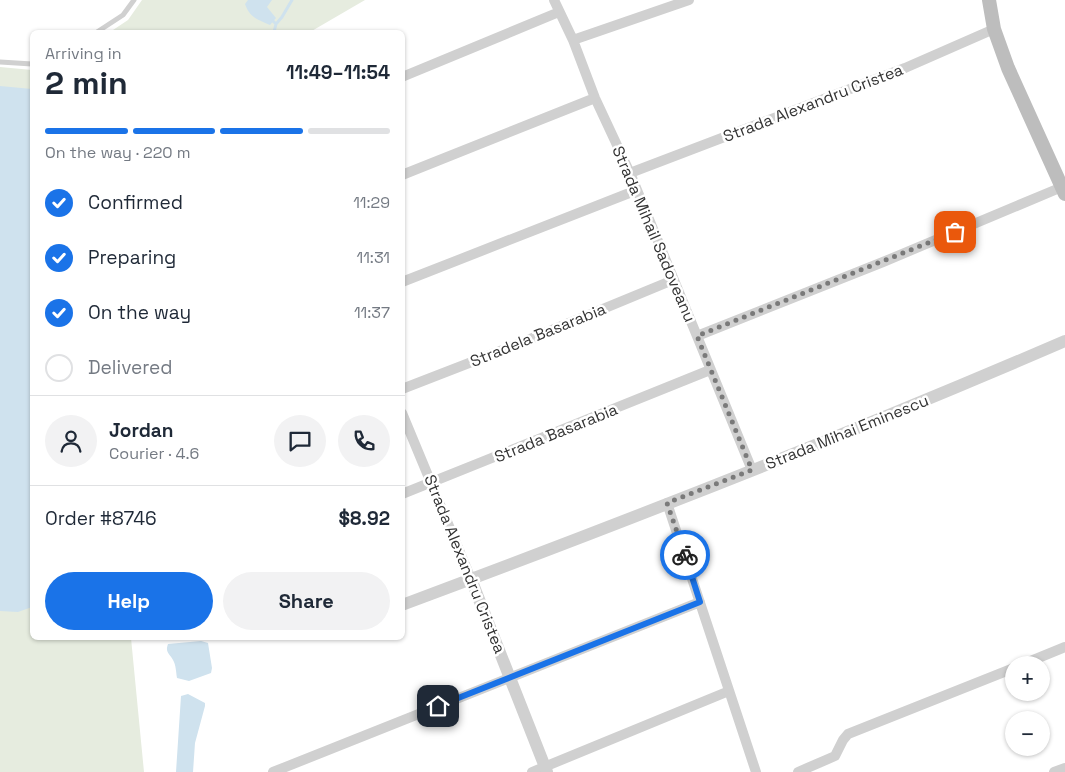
<!DOCTYPE html>
<meta charset="utf-8">
<style>
:root{--surface:#fff;--page:#f2f2f3;--text:#1f2937;--muted:#747a83;--line:#e0e1e3;--accent:#1a73e8}
body{margin:0;font-family:"Space Grotesk",sans-serif;background:var(--page);color:var(--text);height:100vh;display:flex;flex-direction:column;font-size:19px;white-space:nowrap}
*{box-sizing:border-box;margin:0}
p{font-size:16px;color:var(--muted)}
.icon{flex:none;width:28px;height:28px;fill:none;stroke:currentColor;stroke-width:2;stroke-linecap:round;stroke-linejoin:round}
.map{position:relative;flex:1;overflow:hidden}
.details{position:absolute;left:30px;top:30px;width:375px;height:610px;display:flex;flex-direction:column;background:var(--surface);border-radius:8px;box-shadow:0 1px 4px #0004}
.details>*{flex:none}
.fabs{position:absolute;left:1005px;top:656px;display:grid;gap:10px}
.fabs a{display:grid;place-items:center;width:45px;height:45px;border-radius:50%;background:var(--surface);box-shadow:0 1px 4px #0004;font-size:25px}
.pin{position:absolute;display:grid;place-items:center;width:42px;height:42px;color:#fff;margin:-21px;border-radius:10px;box-shadow:0 2px 8px #0006}
.courier{position:absolute;display:grid;place-items:center;width:50px;height:50px;margin:-25px;border:4px solid #1a73e8;border-radius:50%;background:#fff;color:#222;box-shadow:0 1px 6px #0007}
.overview em{font-style:normal;font-weight:600}
.overview div{display:flex;flex-direction:column-reverse}
.overview{display:flex;align-items:center;justify-content:space-between;height:85px;padding:0 15px}
h1{font-size:32px;font-weight:600;line-height:38px}
.bar{display:grid;grid-template-columns:repeat(4,1fr);gap:8px 5px;align-content:center;height:60px;padding:0 15px}
.bar i{height:6px;border-radius:4px;background:var(--line)}
.bar .active{background:var(--accent)}
.bar p{grid-column:span 4}
.line{display:flex;align-items:center;gap:12px;padding:0 15px;border-top:1px solid var(--line)}
.line div{flex:1}
.round{display:grid;place-items:center;flex:none;width:52px;height:52px;border-radius:26px;background:var(--page)}
ol{padding:0 15px;list-style:none}
li{display:flex;align-items:center;gap:15px;height:55px}
li p{margin-inline-start:auto}
li .icon{padding:5px;border-radius:50%;background:var(--accent);color:#fff;stroke-width:4}
li:last-child{color:var(--muted)}
li i{width:28px;height:28px;border:2px solid var(--line);border-radius:50%}
.primary-button{display:flex;gap:10px;margin-top:auto;padding:10px 15px}
.primary-button a{flex:1;height:58px;border-radius:30px;background:var(--accent);color:#fff;font-size:20px;font-weight:600;line-height:58px;text-align:center}
.primary-button a+a{background:var(--page);color:var(--text)}
.map>svg:first-child{display:block}
.green{fill:#e6ecdf}
.water{fill:#cfe2ee}
.lines{fill:none;stroke-linecap:round;stroke-linejoin:round}
.stream{stroke:#cfe2ee;stroke-width:3}
.service{stroke:#d0d0d0;stroke-width:5}
.minor{stroke:#d0d0d0;stroke-width:10}
.tertiary{stroke:#d0d0d0;stroke-width:12}
.secondary{stroke:#bdbdbd;stroke-width:14}
.done{stroke:#7a7a7a;stroke-width:5;stroke-dasharray:0 9}
.route{stroke:#1a73e8;stroke-width:6}
.labels{text-anchor:middle;dominant-baseline:central;stroke-width:5;stroke-linejoin:round;paint-order:stroke}
.street-label{font-size:16px;fill:#333;stroke:#fff}
</style>
<div class="map">
<svg width="1065" height="772" viewBox="0 0 1065 772">
<rect width="100%" height="100%" fill="#fff"/>
<path class="green" d="M142,0H365L310,32H110L128,20Z
M0,67L32,70V638H72L70,639L76,638H131L144,772H0Z"/>
<path class="water" d="M248,0H272L267,7L276,18L270,25C257,19 250,18 245,4Z
M0,86L32,89V607L18,612L0,611Z
M201,641L208,643L212,668L211,673L189,681L177,678C176,672 176,665 173,660C169,653 165,652 168,644Z
M188,694L205,703V706L195,743L193,772H176L181,696Z"/>
<g class="lines">
<path class="stream" d="M273,21L276,24L274,32
M276,24L282,17L292,0"/>
<path class="service" d="M97,32L123,15L134,0
M0,62L32,64"/>
<path class="minor" d="M554,0L573,40L595,98L630,173L752,470
M573,40L689,0
M402,77L559,12
M630,173L905,68L994,29
M402,175L595,98
M402,282L637,190
M697,336L883,262L1062,187
M402,389L518,344L673,280
M402,413L471,579
M402,494L710,370
M667,503L756,772
M1021,665L1065,647
M273,772L700,602
M532,772L729,691
M798,772L835,756L843,740L848,734L1014,668
M1054,772L1065,768"/>
<path class="tertiary" d="M471,579L547,772
M402,605C625,522 847,435 1065,341"/>
<path class="secondary" d="M989,0L994,29L1008,68L1065,194"/>
</g>
<g class="lines">
<path class="done" d="M685,555L667,503L752,470L697,336L955,232"/>
<path class="route" d="M438,706L700,602L685,555"/>
</g>
<g class="labels">
<g class="street-label">
<text transform="translate(813 103) rotate(-21)">Strada Alexandru Cristea</text>
<text transform="translate(654 234) rotate(67)">Strada Mihail Sadoveanu</text>
<text transform="translate(538 335) rotate(-22)">Stradela Basarabia</text>
<text transform="translate(847 432) rotate(-22)">Strada Mihai Eminescu</text>
<text transform="translate(556 433) rotate(-22)">Strada Basarabia</text>
<text transform="translate(465 564) rotate(68)">Strada Alexandru Cristea</text>
</g>
</g>
</svg>
<div class="fabs">
<a>+</a>
<a>−</a>
</div>
<div class="pin" style="left:955px;top:232px;background:#ea580c"><svg class="icon" aria-label="bag" viewBox="0 0 24 24"><path d="M5 8h14l-1 12H6zM9 8a3 3 0 0 1 6 0"/></svg></div>
<div class="pin" style="left:438px;top:706px;background:#1f2937"><svg class="icon" aria-label="home" viewBox="0 0 24 24"><path d="M3 11l9-7 9 7M6 9v11h12V9"/></svg></div>
<div class="courier" style="left:685px;top:555px"><svg class="icon" aria-label="bike" viewBox="0 0 24 24"><circle cx="6" cy="16" r="4"/><circle cx="18" cy="16" r="4"/><path d="M6 16l4-8h5l3 8M10 8l3 8H6M13 5h3"/></svg></div>
<section class="details">
<div class="overview"><div><h1>2 min</h1><p>Arriving in</p></div><em>11:49–11:54</em></div>
<div class="bar"><i class="active"></i><i class="active"></i><i class="active"></i><i></i><p>On the way · 220 m</p></div>
<ol>
<li><svg class="icon" aria-label="check" viewBox="0 0 24 24"><path d="M5 12l5 5 9-10"/></svg>Confirmed<p>11:29</p></li>
<li><svg class="icon" aria-label="check" viewBox="0 0 24 24"><path d="M5 12l5 5 9-10"/></svg>Preparing<p>11:31</p></li>
<li><svg class="icon" aria-label="check" viewBox="0 0 24 24"><path d="M5 12l5 5 9-10"/></svg>On the way<p>11:37</p></li>
<li><i></i>Delivered</li>
</ol>
<div class="line" style="height:90px"><a class="round"><svg class="icon" aria-label="person" viewBox="0 0 24 24"><circle cx="12" cy="8" r="4"/><path d="M4 21q1-7 8-7t8 7"/></svg></a><div><b>Jordan</b><p>Courier · 4.6</p></div><a class="round"><svg class="icon" aria-label="chat" viewBox="0 0 24 24"><path d="M4 5h16v11H9l-5 4z"/></svg></a><a class="round"><svg class="icon" aria-label="phone" viewBox="0 0 24 24"><path d="M5 4h4l2 5-3 2q2 4 5 5l2-3 5 2v4C11 20 4 13 5 4z"/></svg></a></div>
<div class="line" style="height:65px"><div>Order #8746</div><b>$8.92</b></div>
<div class="primary-button"><a>Help</a><a>Share</a></div>
</section>
</div>
